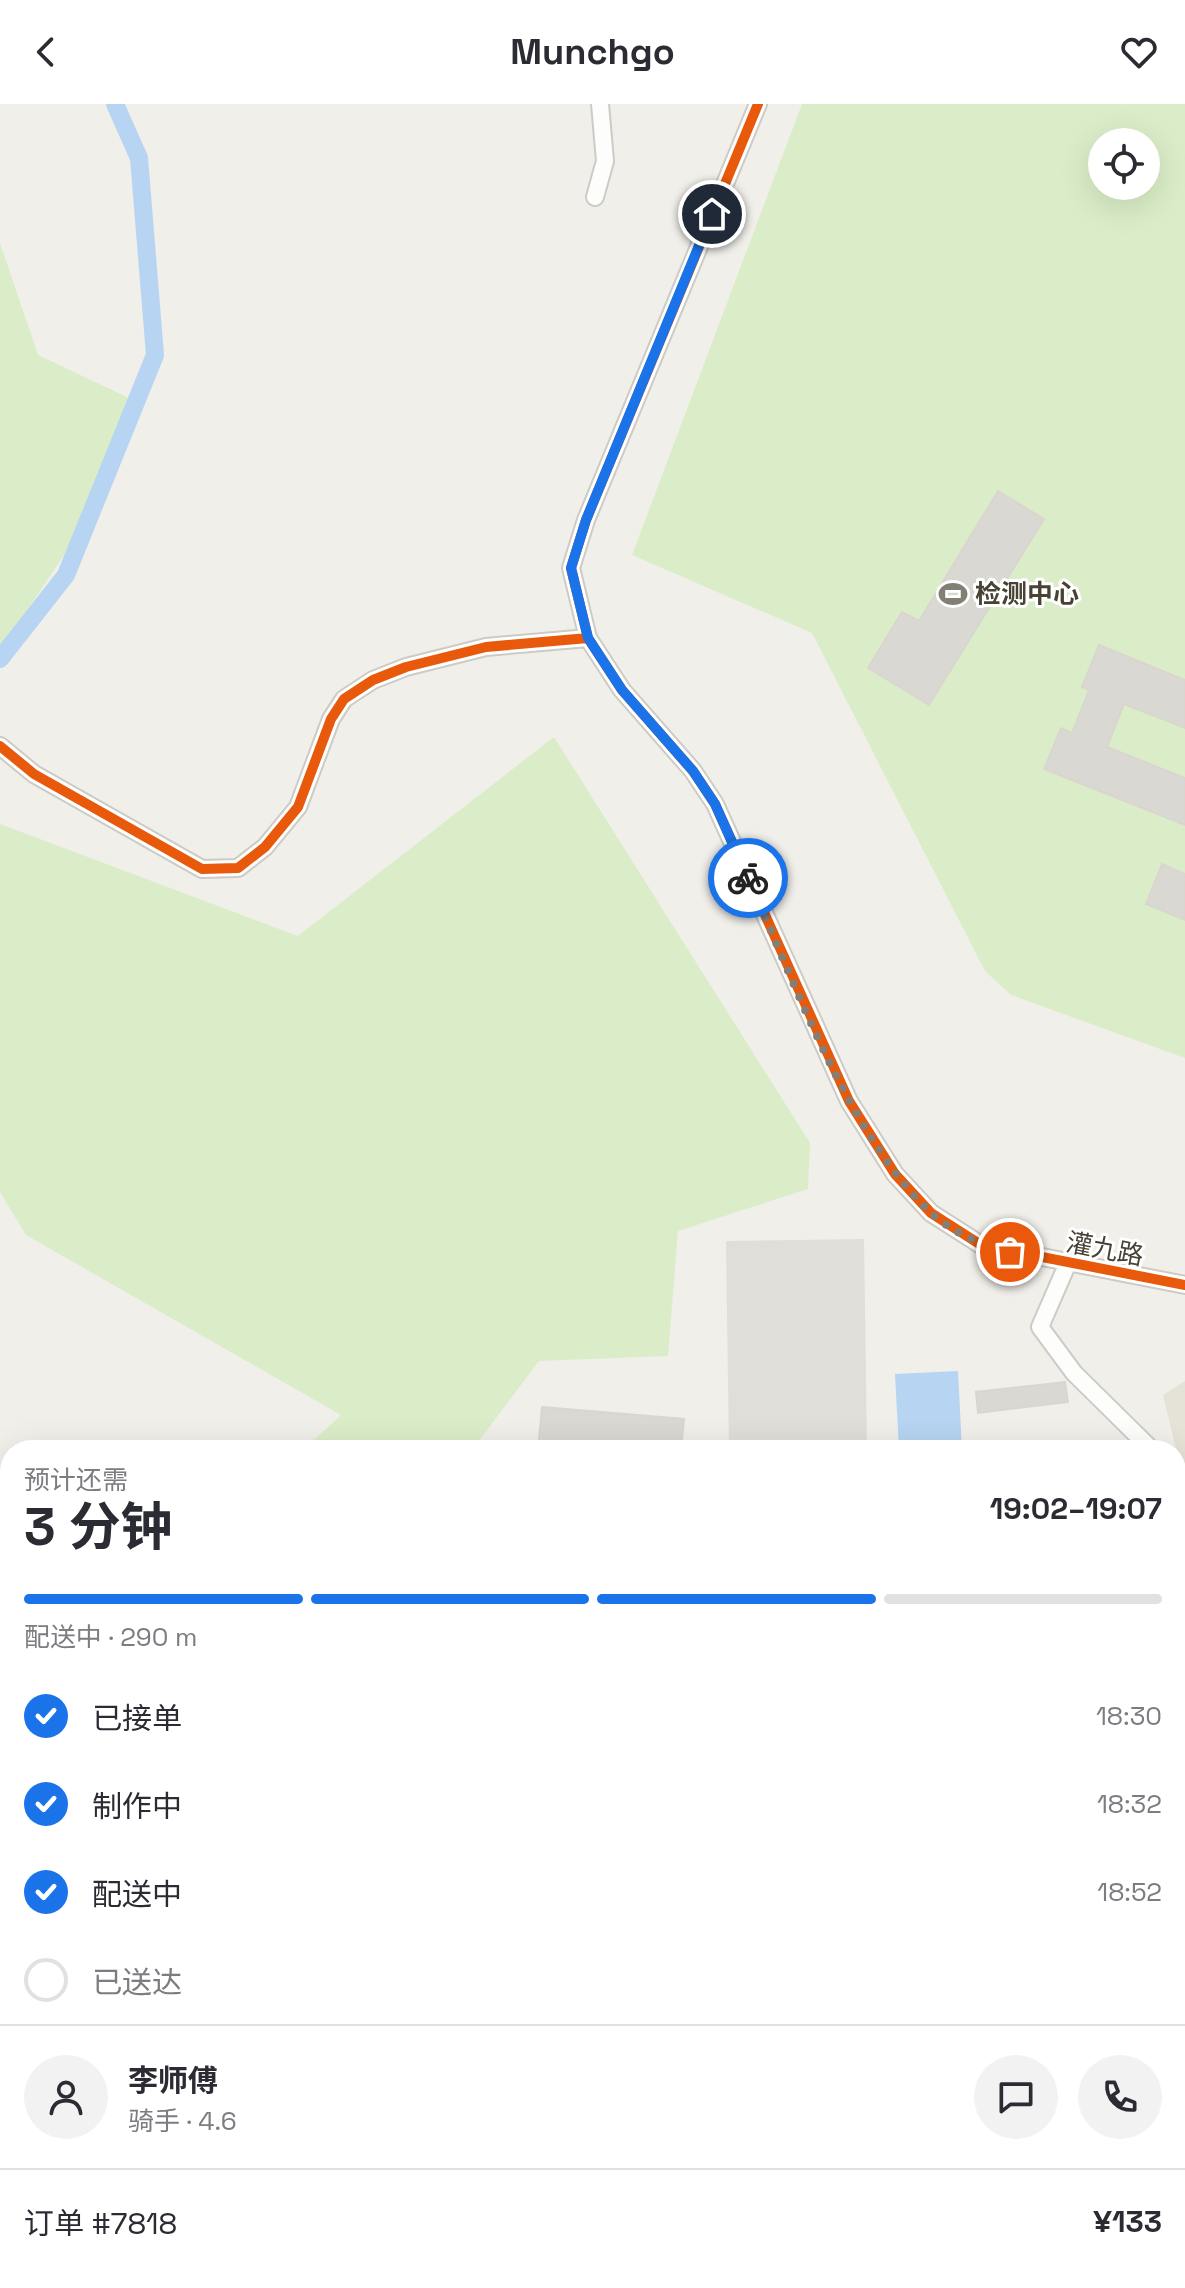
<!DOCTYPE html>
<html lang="zh">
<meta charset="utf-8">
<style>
:root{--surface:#fff;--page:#f2f2f3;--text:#2b2b33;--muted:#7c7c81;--line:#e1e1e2;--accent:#1a73e8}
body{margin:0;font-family:"Space Grotesk","Noto Sans SC",sans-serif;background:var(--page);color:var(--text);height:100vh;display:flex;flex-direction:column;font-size:30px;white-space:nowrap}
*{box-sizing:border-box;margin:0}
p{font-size:26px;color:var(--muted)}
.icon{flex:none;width:44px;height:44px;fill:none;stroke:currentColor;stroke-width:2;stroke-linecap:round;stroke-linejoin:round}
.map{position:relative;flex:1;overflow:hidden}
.details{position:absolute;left:0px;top:1336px;width:1186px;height:848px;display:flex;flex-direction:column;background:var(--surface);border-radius:32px 32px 0 0;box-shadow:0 8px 32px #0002}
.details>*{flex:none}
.fabs{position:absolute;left:1088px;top:24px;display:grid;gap:16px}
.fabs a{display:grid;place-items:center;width:72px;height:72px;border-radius:50%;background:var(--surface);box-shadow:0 8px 32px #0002;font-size:40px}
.pin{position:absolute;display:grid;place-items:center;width:68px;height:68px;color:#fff;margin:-34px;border:4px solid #fff;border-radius:50%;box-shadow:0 2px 8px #0007}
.courier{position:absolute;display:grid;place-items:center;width:80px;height:80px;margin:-40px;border:6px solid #1a73e8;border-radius:50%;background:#fff;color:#222;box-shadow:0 2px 10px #0007}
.headline em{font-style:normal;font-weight:700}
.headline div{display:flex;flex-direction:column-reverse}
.headline{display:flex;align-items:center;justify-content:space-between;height:136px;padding:0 24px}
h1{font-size:52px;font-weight:700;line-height:60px}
.bar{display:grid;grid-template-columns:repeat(4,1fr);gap:12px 8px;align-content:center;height:96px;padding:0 24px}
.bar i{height:10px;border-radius:6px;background:var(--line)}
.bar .on{background:var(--accent)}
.bar p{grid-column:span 4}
.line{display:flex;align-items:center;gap:20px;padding:0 24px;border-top:2px solid var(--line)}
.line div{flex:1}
.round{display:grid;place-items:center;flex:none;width:84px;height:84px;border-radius:42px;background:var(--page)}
ol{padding:0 24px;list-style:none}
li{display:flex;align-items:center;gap:24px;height:88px}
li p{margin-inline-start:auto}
li .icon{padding:8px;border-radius:50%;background:var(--accent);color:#fff;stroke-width:4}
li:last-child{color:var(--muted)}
li i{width:44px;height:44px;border:4px solid var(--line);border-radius:50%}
header{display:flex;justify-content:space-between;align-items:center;height:104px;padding:0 24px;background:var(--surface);font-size:36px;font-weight:700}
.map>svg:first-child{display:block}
.residential{fill:#e5e2d7}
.green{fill:#dbedc8;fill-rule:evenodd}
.parking{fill:#e0ded9}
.water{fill:#b7d4f2}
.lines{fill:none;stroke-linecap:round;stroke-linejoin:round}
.canal{stroke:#b7d4f2;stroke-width:18}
.river{stroke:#b7d4f2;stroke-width:32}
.building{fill:#dad8d2;stroke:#d9d6cf;stroke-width:2}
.minor-casing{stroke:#cdcbc6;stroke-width:20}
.minor{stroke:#fdfdfc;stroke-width:16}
.cycleway-casing{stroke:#fff;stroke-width:15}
.cycleway{stroke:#e8590c;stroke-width:10}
.done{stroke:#837f74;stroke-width:8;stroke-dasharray:0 14.4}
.route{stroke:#1a73e8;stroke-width:10}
.labels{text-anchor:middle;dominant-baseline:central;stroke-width:6;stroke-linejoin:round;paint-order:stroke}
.poi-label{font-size:26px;font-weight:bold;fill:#484235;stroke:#fff;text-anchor:start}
.street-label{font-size:26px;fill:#484235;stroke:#fff}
</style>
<header><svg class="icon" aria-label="back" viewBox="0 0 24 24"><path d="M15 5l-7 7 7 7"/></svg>Munchgo<svg class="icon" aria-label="heart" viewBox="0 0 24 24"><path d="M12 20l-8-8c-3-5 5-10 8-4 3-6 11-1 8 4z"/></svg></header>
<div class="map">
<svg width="1185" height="2184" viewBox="0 0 1185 2184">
<rect width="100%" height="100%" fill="#f0efea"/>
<path class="residential" d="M1185,1277V1382L1163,1291Z
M1185,1553V2184H835L832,2174H1176V1573L1184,1569Z"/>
<path class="green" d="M802,0H1185V954L1011,891L985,867L812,529L632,451ZM1102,38H1146V82H1102Z
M0,139L38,251L129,294L80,427L0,547Z
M554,633L810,1039L808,1085L678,1127L668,1252L539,1257L472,1346H303L341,1311L26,1131L0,1088V720L298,832Z"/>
<path class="parking" d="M864,1135L867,1346H729L726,1137Z
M1176,1393L1185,1403V1540L1176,1545Z"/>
<path class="water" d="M958,1267L962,1346H899L895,1270Z"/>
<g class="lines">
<path class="canal" d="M0,555L66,471L155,251L139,54L115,0"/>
<path class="river" d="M0,2125L10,2120
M410,2174L417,2184"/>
</g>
<path class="building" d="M998,387L1044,415L929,601L868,564L902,508L919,517Z
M1099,541L1185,576V624L1124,600L1107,643L1185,674V721L1044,665L1061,624L1072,629L1089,586L1082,583Z
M1162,760L1185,770V816L1146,800Z
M1065,1278L1068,1298L978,1309L976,1288Z
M542,1303L684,1315L681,1346H538Z
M0,1731L10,1734V1855L0,1851Z
M0,1868L10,1872V2009L0,2005Z"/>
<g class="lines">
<defs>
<path id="minor" d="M758,0L586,416L571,464L588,534L622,586L693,667L715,700L849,997L895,1070L931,1109L981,1141L1185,1181
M595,93L605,57L600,0
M0,642L34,670L202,765L238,764L265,743L298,703L331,615L344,595L373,576L406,563L486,543L588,534
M1067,1161L1040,1223L1074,1269L1152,1346
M1176,1369L1185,1379
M1176,1723L1185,1729"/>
</defs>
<use href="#minor" class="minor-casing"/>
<use href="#minor" class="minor"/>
<defs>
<path id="cycleway" d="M758,0L586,416L571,464L588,534L622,586L693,667L715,700L849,997L895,1070L931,1109L981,1141L1185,1181
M0,642L34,670L202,765L238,764L265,743L298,703L331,615L344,595L373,576L406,563L486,543L588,534"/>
</defs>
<use href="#cycleway" class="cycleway-casing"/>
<use href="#cycleway" class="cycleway"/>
</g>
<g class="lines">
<path class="done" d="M748,774C795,878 847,1028 929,1107C951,1128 981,1141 1010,1148"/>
<path class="route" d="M712,110L586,416L571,464L588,534L622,586L693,667L715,700L748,774"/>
</g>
<defs>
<symbol id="stadium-bare" viewBox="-9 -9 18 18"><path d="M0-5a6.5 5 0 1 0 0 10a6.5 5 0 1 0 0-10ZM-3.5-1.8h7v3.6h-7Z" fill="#837f74" stroke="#fff" stroke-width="2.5" paint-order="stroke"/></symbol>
</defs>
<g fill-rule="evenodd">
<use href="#stadium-bare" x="933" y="470" width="40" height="40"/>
</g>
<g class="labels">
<g class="poi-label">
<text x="975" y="490">检测中心</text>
</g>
<g class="street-label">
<text transform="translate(1105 1145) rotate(11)">灌九路</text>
</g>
</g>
</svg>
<div class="fabs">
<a><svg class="icon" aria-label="locate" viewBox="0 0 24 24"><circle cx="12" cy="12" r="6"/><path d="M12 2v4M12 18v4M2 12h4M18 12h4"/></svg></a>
</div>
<div class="pin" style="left:1010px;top:1148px;background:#ea580c"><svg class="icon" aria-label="bag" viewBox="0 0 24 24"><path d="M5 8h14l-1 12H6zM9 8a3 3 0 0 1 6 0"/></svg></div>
<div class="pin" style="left:712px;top:110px;background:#1f2937"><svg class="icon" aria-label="home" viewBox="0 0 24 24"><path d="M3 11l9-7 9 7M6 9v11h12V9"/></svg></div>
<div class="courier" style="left:748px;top:774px"><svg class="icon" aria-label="bike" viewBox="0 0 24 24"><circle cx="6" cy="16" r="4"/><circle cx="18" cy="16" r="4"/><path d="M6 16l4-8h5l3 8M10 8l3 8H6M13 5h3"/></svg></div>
<section class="details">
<div class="headline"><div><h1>3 分钟</h1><p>预计还需</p></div><em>19:02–19:07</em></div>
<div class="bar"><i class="on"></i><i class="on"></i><i class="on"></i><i></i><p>配送中 · 290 m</p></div>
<ol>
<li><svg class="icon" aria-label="check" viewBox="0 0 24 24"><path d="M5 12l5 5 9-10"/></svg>已接单<p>18:30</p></li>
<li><svg class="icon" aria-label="check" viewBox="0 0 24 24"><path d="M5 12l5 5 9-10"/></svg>制作中<p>18:32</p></li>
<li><svg class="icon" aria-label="check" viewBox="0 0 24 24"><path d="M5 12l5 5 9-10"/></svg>配送中<p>18:52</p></li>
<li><i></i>已送达</li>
</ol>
<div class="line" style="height:144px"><a class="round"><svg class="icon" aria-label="person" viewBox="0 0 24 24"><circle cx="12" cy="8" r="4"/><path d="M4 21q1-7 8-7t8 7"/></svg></a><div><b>李师傅</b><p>骑手 · 4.6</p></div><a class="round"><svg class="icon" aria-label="chat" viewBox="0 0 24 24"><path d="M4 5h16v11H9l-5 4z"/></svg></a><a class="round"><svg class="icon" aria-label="phone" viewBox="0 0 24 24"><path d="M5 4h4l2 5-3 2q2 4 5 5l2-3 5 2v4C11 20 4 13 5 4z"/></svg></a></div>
<div class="line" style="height:104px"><div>订单 #7818</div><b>¥133</b></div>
</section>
</div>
